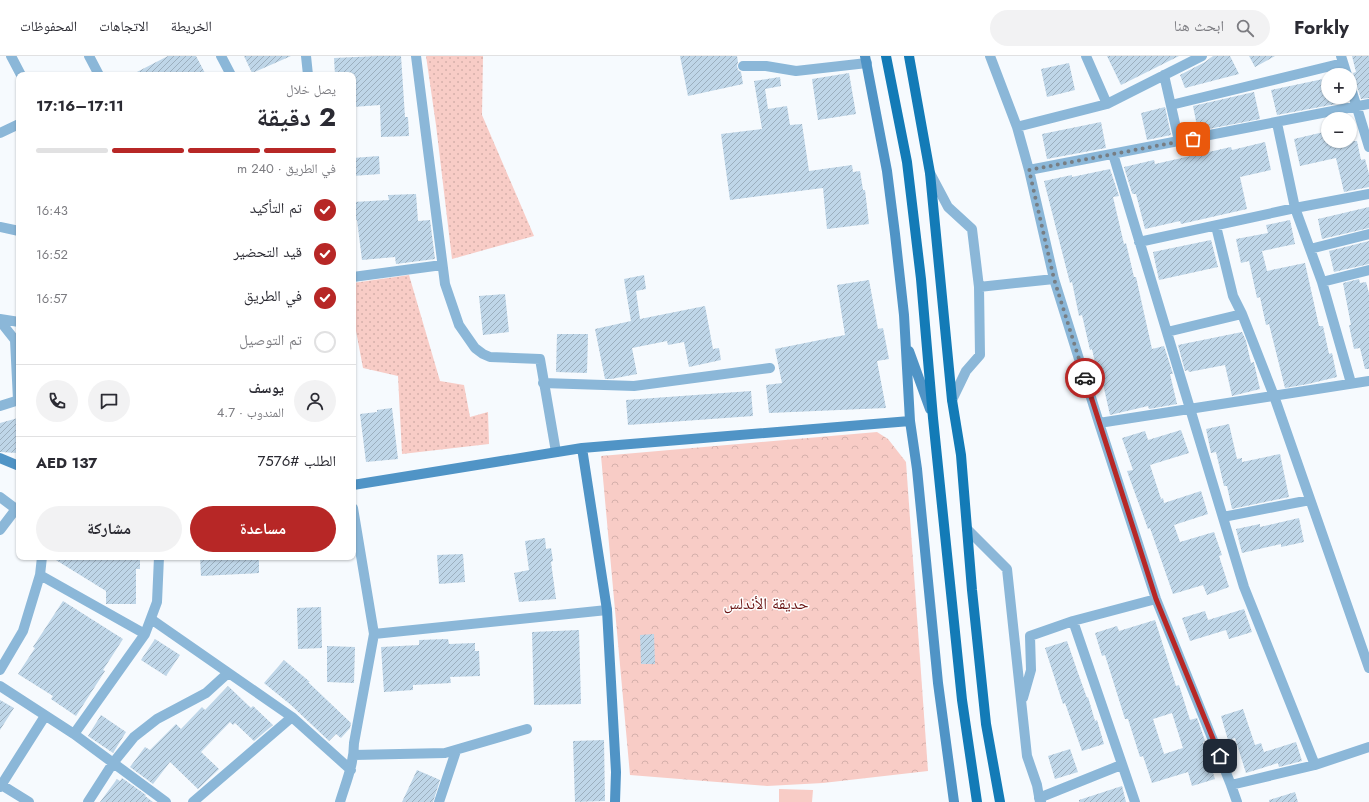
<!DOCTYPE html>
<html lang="ar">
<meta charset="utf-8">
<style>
:root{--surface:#fff;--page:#f2f2f3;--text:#2b2b33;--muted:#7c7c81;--line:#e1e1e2;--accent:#b72726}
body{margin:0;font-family:Jost,"Noto Naskh Arabic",sans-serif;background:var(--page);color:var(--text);direction:rtl;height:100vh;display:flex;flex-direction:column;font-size:15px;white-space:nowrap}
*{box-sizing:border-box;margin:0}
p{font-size:13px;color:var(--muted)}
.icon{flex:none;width:22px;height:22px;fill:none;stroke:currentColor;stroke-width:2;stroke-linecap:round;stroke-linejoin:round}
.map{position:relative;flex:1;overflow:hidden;direction:ltr}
.side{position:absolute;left:16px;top:16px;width:340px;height:488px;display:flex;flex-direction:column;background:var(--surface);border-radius:8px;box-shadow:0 1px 3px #0004;direction:rtl}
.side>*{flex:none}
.fabs{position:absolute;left:1321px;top:12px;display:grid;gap:8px}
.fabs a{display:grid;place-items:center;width:36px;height:36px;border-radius:50%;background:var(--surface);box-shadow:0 1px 3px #0004;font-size:20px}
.pin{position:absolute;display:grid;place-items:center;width:34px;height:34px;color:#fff;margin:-17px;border-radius:8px;box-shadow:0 2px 6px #0006}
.courier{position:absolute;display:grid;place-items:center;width:40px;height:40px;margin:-20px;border:3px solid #b72726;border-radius:50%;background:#fff;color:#222;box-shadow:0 1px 5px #0007}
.head em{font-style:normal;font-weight:700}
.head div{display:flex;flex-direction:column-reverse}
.head{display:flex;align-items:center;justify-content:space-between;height:68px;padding:0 20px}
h1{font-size:26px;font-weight:700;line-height:30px}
.bar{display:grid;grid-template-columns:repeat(4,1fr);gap:6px 4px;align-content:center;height:48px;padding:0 20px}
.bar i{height:5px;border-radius:3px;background:var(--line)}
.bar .current{background:var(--accent)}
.bar p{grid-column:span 4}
.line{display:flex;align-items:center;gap:10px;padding:0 20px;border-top:1px solid var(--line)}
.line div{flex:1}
.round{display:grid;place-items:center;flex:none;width:42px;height:42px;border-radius:21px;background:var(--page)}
ol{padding:0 20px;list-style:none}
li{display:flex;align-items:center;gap:12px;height:44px}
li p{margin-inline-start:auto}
li .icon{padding:4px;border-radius:50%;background:var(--accent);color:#fff;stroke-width:4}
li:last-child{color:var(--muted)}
li i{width:22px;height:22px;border:2px solid var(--line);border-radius:50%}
.button{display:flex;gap:8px;margin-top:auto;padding:8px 20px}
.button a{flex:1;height:46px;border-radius:24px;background:var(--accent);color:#fff;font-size:16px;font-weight:700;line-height:46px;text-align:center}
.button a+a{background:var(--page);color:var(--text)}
header{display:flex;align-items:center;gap:24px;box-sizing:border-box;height:56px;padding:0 20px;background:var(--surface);border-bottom:1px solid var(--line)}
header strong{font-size:19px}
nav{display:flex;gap:22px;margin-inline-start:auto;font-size:14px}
.search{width:280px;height:36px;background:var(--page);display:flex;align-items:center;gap:10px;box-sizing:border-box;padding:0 14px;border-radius:22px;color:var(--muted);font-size:15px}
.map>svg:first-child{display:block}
.grass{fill:url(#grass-dots)}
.park{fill:url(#park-crowns)}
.garden{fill:#f8ccc6}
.building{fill:url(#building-hatch);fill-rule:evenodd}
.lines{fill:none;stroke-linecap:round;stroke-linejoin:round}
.street{stroke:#8bb7d8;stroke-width:10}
.secondary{stroke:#5094c6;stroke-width:10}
.primary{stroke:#137bb7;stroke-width:10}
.done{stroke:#777e84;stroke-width:4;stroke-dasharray:0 7.2}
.route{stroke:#b72726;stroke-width:5}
.labels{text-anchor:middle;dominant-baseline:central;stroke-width:3;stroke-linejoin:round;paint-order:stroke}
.park-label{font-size:16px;fill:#691312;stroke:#fff}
</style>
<header>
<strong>Forkly</strong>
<div class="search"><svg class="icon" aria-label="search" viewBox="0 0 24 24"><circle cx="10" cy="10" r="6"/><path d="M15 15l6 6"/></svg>ابحث هنا</div>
<nav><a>الخريطة</a><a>الاتجاهات</a><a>المحفوظات</a></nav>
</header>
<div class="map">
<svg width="1369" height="746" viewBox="0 0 1369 746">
<defs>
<pattern id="grass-dots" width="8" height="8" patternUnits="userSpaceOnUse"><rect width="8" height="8" fill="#f8ccc6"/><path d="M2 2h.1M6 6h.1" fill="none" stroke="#d5b0ab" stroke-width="1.8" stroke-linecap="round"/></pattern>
<pattern id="park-crowns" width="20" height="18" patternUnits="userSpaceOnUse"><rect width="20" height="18" fill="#f8ccc6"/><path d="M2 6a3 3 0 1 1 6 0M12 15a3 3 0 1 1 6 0" fill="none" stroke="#d5b0ab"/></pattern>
<pattern id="building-hatch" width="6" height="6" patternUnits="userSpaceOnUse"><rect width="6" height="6" fill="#bfd6e8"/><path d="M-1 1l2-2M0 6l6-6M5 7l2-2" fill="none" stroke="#9cafbe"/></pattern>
</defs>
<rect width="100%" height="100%" fill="#f6fafe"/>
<path class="grass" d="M426,0H483L482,59L534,180L452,203L436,69Z
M409,219L440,325L464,329L470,361L488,356L489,388L402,398L398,320L363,312L353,259V227Z"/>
<path class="park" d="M877,376L888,383L906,406L928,715L823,727L767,730L630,719L601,400Z"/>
<path class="garden" d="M779,733L813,734L812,746H779Z"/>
<path class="building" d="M168,0H196L206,19H131Z
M244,0H291L252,17Z
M377,0H401L405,61H408L409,80L381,81L380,49L353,51V19H335L334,2Z
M680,0H737L738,6L737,10L738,14L741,16L743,28L688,40Z
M1107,0H1179L1121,29Z
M1213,0H1230L1239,18L1185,32L1180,19L1205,6Z
M1249,0H1275L1255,11Z
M1352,0H1369V42L1361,43L1353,17L1356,16Z
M1069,7L1075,34L1047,41L1041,13Z
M849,17L856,58L818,64L812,23Z
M780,21L781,30L765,33L768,53L787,50L790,69L802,68L809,115L852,109L853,116L860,115L863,134H865L869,168L827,173L823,132L730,144L721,78L762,73L754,25Z
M1328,22V41H1334L1336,48L1277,59L1271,34Z
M1254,36L1260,63L1198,75L1193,50Z
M1165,51L1171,79L1147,84L1141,57Z
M1101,66L1106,92L1047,103L1042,78Z
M1328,75V85H1357L1361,104L1365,103L1369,118V131L1344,136L1336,102L1300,110L1294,83Z
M1265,86L1271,114L1240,121L1247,153L1181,168L1180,165L1145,173L1136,138H1133L1132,137L1124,111L1154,104L1155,108L1231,91L1232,94Z
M379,100L380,118L353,120V102Z
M1110,113L1119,140L1113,141L1124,188L1126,187L1134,221H1136L1152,293L1164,290L1173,318H1170L1177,348L1149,353L1148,350L1110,359L1103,328L1100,329L1092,293L1090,294L1082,259L1079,260L1072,226L1070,227L1044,125L1072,119V121Z
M416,138L418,165L430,164L435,203L396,208L395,201L362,204L357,164H353V146L389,144L388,139Z
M1369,151V172L1322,183L1318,163Z
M1290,164L1295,188L1262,195L1267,215L1305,207L1319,270H1323L1329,298L1332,297L1337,321L1308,328L1285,332L1269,268L1266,269L1260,241L1257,242L1249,205L1241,207L1236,183L1268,177L1266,169Z
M1211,184L1218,211L1159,224L1153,196Z
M1369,185V208L1334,216L1329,195Z
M644,219L646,233L636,235L640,263L705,250L713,293L719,292L721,304L689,311L684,286L668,289L667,285L632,292L637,318L611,323H605L595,273L631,265L624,223Z
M1359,223L1360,227L1366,226L1369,237V313H1365L1360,292L1354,293L1349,269H1351L1343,227Z
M869,224L878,273L883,272L889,303L877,305L886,352L769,357L766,329L782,327L775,293L845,279L837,229Z
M505,238L509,276L483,279L479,240Z
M1242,276L1246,285L1251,307L1254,306V307L1260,333L1232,340L1225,309L1189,316L1188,314L1185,315L1178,289Z
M557,278H588L587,317L556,316Z
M751,335L753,360L628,369L626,344Z
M392,352L398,403L366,406L360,358L377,356V354Z
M18,362L17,397L0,396V367Z
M1229,368L1237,403L1242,402V406L1280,398L1289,441L1232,453L1227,430H1224L1216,396L1211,397L1206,373Z
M1181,374L1189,397L1150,409L1161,443L1163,442L1164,447L1201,435L1208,458L1174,469L1180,486L1214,476L1222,499L1219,500L1229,531L1207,539L1203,529L1173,538L1150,472L1148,473L1127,415L1133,414L1122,382L1145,375L1148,384Z
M1299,462L1304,486L1281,491V488L1242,497L1236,473L1260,468V471Z
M545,482L546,493L551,492L553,505L551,506L556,543L519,546L514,517L529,514L525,485Z
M463,498L465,526L439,528L437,499Z
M51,501H140V513H136V548H106V535Z
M200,501H259V517L201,520Z
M63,545L123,583L103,614L105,615L76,660L51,643L53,640L18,618L35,592L33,591Z
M321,551L322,592L298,593L297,552Z
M1244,553L1252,576L1229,583L1226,574L1190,585L1182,562L1205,555L1208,564Z
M1155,564L1176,630L1179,629L1190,664L1197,662L1202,676L1205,685L1203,686L1215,723L1192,730L1188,716L1152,727L1143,700L1140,701L1128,663H1125L1105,599L1102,600L1095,577L1117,570L1119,575ZM1172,657L1183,692L1164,698L1153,663Z
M579,574L581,648L534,649L532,576Z
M654,578L655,608H641L640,579Z
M155,583L180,599L166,620L141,604Z
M448,583L449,588L475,587V595H479L480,620L450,621L451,627L413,629V634L384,636L381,591L419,589V584Z
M1067,585L1078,617L1087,642L1088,641L1095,665L1097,664L1104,688L1082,695L1065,647L1063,648L1045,592Z
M327,590L355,591L354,627L327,626Z
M284,604L310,626H308L351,667L350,672L341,682L336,678L329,685L291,649L264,627Z
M228,630L251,652L253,650L273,669L254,685L235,667L233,669L230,666L201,696L219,713L198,733L170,706L153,728L130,711L145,691L150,694L176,668L181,673L202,651L205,654Z
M0,644L14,652L0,674Z
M1243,653L1255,689L1261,687L1264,696L1296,686L1302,705L1279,711L1278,707L1246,717L1235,682L1228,684L1221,660Z
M101,659L126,676L113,697L88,680Z
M604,684L605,745L575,746L573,685Z
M1070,693L1078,716L1055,723L1048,700Z
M417,714L440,724L433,746H402Z
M122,722L146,739L145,740L153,746H100L117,723L120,725Z
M1122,730L1126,746H1079V744Z
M1295,736L1298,746H1269V744Z"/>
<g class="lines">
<path class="street" d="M11,0L21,19
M89,0L99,19
M221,0L231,19
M306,0L308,19
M416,0L445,228L459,269L475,292L483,298L490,301L540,303L556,396
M990,0L1017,71L1029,114L1054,223L1099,367L1156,543L1231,729L1237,746
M1086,0L1107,48
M1341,0L1347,19
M743,10H766L796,15L867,7
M1164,19L1179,85
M1350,29L1369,91
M1171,49L1343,7
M1277,67L1295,152L1322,226L1351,327
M1017,71L1107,48L1202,0
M0,77L19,68
M1113,98L1244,531L1315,709L1369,691
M1029,114L1369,48
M930,117L948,151L972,173L979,231L980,299L966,315L952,344
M1216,170L1233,240L1242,258L1274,340L1369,612
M0,171L19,175
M1139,186L1295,152L1369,138
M1310,193L1369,178
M353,221L442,209
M1322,226L1369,214
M979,231L1054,223
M0,263L19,266
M0,265L15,284L18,344
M1167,276L1242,258
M543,327L634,330L770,312
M0,350L19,344
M1099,367L1369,325
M0,441L16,453L0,474
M1223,461L1310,444
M967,473L1007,513L1027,700L1037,729L1040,746
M40,519L145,578
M151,563L292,661L351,714
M1073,565L1135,746
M374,578L607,554
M0,614L23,575L40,519L42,501
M0,630L74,678L166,746
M1023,642L1031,614L1030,580L1073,565L1156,543
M74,678L145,578L157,546L159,501
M354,699L445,697L527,673
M0,728L29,746
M1231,729L1315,709
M0,731L45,660
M88,746L113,707L134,681L157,663L206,637L228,617
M193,746L292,661
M340,746C346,726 354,708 354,687L374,578L353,452
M439,746L456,695
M1041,746L1039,742L1121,709"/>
<path class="secondary" d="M865,0L887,115L895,178L904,259L910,365L917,413L938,627L954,746
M909,295L930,353
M582,392L607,554L616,716L615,746
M0,402L19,410
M353,429L582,392L910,365"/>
<path class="primary" d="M886,0L907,106L921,223L933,362L962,644L977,746
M909,0L930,117L952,344L961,399L972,534L986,668L1000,746"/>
</g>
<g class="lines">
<path class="done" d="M1085,322L1054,223L1029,114L1193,83"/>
<path class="route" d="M1085,322L1156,543L1220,700"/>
</g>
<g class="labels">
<g class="park-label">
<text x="766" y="547">حديقة الأندلس</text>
</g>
</g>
</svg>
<div class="fabs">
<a>+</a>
<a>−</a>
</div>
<div class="pin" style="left:1193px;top:83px;background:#ea580c"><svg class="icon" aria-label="bag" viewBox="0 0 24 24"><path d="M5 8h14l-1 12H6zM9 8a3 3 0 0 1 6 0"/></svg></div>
<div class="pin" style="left:1220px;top:700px;background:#1f2937"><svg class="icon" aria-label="home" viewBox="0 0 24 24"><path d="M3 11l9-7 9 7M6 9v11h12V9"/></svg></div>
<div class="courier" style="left:1085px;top:322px"><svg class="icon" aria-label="car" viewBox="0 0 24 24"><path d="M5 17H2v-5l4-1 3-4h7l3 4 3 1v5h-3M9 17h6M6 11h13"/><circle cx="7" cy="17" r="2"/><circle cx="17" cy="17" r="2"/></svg></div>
<section class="side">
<div class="head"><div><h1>2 دقيقة</h1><p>يصل خلال</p></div><em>17:11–17:16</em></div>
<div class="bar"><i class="current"></i><i class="current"></i><i class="current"></i><i></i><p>في الطريق · 240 m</p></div>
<ol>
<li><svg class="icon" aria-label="check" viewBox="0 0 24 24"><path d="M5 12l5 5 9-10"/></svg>تم التأكيد<p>16:43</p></li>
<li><svg class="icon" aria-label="check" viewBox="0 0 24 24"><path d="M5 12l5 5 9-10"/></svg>قيد التحضير<p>16:52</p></li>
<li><svg class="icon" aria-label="check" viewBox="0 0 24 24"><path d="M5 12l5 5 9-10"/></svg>في الطريق<p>16:57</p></li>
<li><i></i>تم التوصيل</li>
</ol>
<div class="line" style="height:72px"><a class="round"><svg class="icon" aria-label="person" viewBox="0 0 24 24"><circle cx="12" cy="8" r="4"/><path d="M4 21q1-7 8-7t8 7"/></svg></a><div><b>يوسف</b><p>المندوب · 4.7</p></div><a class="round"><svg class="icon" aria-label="chat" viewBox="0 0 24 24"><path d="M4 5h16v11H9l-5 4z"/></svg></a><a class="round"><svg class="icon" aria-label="phone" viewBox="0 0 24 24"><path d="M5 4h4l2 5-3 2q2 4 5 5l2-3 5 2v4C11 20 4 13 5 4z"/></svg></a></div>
<div class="line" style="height:52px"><div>الطلب #7576</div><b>AED 137</b></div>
<div class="button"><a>مساعدة</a><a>مشاركة</a></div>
</section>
</div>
